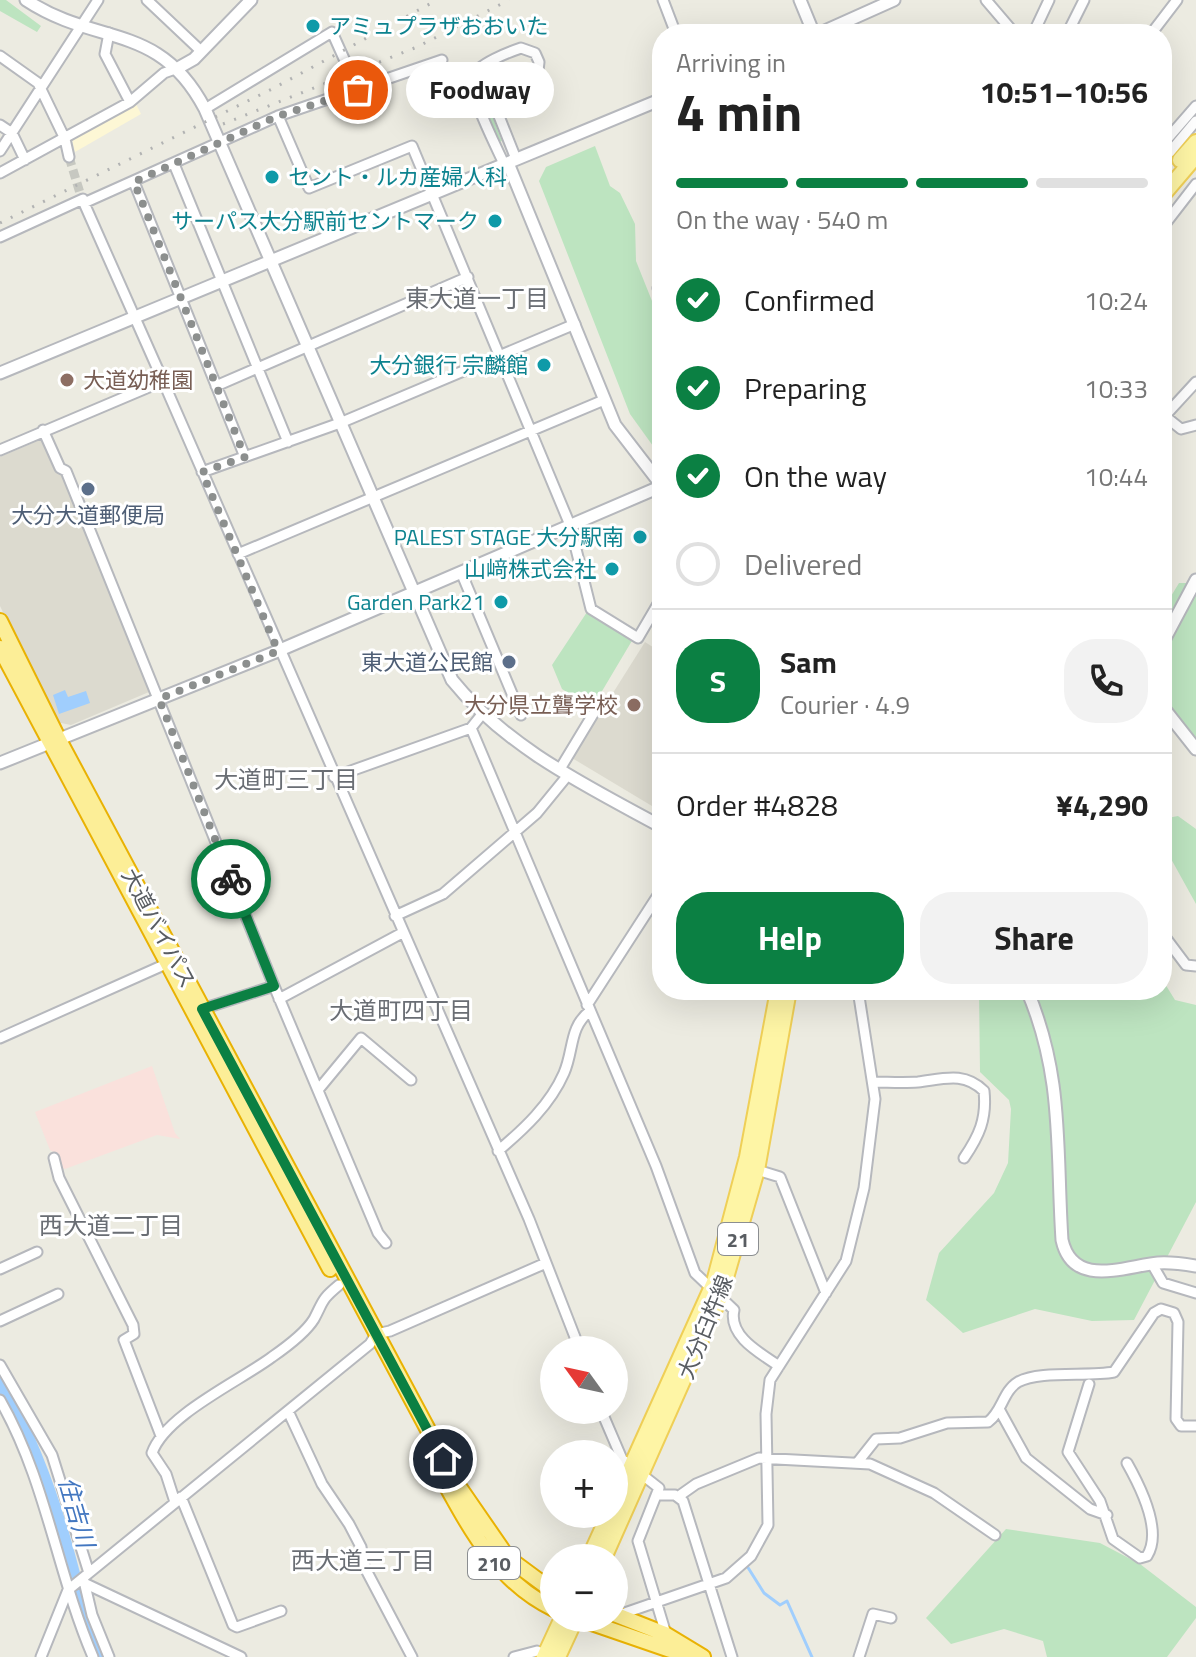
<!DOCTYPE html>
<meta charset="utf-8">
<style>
:root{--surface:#fff;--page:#f2f2f2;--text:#222;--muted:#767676;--line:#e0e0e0;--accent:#0b8043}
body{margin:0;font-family:"Titillium Web","Noto Sans JP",sans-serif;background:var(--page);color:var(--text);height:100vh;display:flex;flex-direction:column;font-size:30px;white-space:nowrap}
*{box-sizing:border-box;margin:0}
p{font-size:26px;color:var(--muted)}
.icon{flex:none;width:44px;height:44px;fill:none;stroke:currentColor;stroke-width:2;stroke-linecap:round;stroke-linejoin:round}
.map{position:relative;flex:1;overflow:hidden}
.drawer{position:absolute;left:652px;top:24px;width:520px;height:976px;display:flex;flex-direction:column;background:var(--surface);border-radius:32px;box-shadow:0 8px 32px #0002}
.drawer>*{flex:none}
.needle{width:52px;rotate:303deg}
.fabs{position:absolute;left:540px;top:1336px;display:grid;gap:16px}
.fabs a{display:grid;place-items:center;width:88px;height:88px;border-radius:50%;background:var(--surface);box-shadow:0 8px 32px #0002;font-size:40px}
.pin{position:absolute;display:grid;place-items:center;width:68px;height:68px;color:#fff;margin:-34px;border:4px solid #fff;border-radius:50%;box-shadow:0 2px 8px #0007}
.courier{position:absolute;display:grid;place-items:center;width:80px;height:80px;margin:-40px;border:6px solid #0b8043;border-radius:50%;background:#fff;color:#222;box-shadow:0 2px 10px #0007}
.bubble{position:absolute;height:56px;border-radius:28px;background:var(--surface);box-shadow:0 8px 32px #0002;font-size:26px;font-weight:700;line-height:56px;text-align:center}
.head em{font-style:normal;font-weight:700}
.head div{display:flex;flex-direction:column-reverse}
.head{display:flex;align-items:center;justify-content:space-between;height:136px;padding:0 24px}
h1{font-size:52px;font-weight:700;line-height:60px}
.bar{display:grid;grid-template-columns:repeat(4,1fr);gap:12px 8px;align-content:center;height:96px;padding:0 24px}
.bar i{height:10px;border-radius:6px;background:var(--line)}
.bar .on{background:var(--accent)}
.bar p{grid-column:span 4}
.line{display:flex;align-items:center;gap:20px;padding:0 24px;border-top:2px solid var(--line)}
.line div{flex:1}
.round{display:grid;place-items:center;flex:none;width:84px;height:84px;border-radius:32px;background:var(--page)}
ol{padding:0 24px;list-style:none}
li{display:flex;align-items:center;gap:24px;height:88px}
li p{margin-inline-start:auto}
li .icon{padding:8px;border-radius:50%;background:var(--accent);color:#fff;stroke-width:4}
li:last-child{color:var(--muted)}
li i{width:44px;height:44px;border:4px solid var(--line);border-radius:50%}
.action{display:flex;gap:16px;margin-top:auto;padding:16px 24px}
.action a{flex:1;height:92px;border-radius:32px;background:var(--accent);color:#fff;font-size:32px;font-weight:700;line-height:92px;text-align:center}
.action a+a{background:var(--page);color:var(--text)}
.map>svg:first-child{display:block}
.commercial{fill:#fdf7d5}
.education{fill:#dcdacf}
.medical{fill:#fae1dc}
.green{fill:#bde4c0}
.water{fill:#a0cefd}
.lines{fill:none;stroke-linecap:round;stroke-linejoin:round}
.stream{stroke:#a0cefd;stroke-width:3}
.river{stroke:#a0cefd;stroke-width:16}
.minor-tunnel{stroke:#c7c8c1;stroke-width:9;stroke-dasharray:9 4.5;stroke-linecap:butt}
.minor-casing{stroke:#b6b8bd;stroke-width:13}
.tertiary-casing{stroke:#b6b8bd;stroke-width:15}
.primary-casing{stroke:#efcf57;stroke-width:18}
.trunk-casing{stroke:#e9b204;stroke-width:18}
.minor{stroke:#fff;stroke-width:9}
.tertiary{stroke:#fff;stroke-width:11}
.primary{stroke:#fef5a5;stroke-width:14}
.trunk{stroke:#fcee97;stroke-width:14}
.rail{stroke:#b2b3b3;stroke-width:3;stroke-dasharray:2 10;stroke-linecap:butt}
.done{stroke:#8c8f8e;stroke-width:8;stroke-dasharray:0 14.4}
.route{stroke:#0b8043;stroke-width:10}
.culture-dot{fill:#0f9aa8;stroke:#fff;stroke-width:3}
.education-dot{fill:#8d6e63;stroke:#fff;stroke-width:3}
.service-dot{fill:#5c6f8a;stroke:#fff;stroke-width:3}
.labels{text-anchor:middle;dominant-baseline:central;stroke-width:6;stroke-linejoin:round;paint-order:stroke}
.shield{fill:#fff;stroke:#8b8e91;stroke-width:2}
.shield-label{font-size:20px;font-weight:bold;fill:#595d62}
.culture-label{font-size:22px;fill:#0d838f;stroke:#fff;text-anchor:end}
.education-label{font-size:22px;fill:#785e54;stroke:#fff;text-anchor:start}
.service-label{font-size:22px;fill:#4e5e75;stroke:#fff}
.street-label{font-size:22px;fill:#595d62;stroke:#fff}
.neighbourhood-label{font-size:24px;fill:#6a6e74;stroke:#fff}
.water-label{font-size:24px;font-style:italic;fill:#4377c0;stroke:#fff}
</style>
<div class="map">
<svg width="1196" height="1657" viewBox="0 0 1196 1657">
<rect width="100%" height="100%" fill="#ecebe1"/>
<path class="commercial" d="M136,104L141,114L75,152L72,139Z"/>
<path class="education" d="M42,439L62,472L149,692L71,725L56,722L0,606V457Z
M645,642L662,653V812L572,758Z"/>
<path class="medical" d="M152,1066L175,1133L180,1139L157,1135L65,1169L61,1167L57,1154L50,1150L35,1112Z"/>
<path class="green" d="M0,0H6L41,26L37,32L0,11Z
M496,67H500L508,82C483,98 493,119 502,141L499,142L476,85L478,77Z
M595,146L610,186L620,193L635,224L636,261L662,326V451L653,446L630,414L539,181L546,167Z
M1179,583H1196V756L1162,716V611Z
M587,612L633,639L592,708L562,689L552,665Z
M1178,816L1196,829V904L1165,848L1162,819Z
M1162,979L1175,1000L1196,1005V1202L1134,1320L1092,1321L1035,1309L963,1333L926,1300L939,1253L994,1193L1008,1163L1011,1109L1009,1100L980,1072L979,990H1162Z
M1006,1529L1100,1543L1140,1564L1196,1607V1618L1167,1657H1047L1043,1641L1004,1629L951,1644L926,1618Z"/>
<path class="water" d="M65,690L68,697L86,691L90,703L59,714L53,695Z"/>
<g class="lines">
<path class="stream" d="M747,1566L764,1593L780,1605L787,1601L812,1657"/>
<path class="river" d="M0,1383C24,1429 44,1477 59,1527C73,1571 79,1616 102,1657"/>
<path class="minor-tunnel" d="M69,157L80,193"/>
<defs>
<path id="minor" d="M147,0L201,51
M663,0L676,34
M986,0L1015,34
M109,33L105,54L130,102
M1033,34L1049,0
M1067,34L1084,0
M1151,34L1177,0
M0,56L38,83L65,139L69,157
M205,109L332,32L358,90
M278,116L309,188L412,146L570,525L591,609L638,638L662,597
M0,125L12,133L25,160
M1162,145L1196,106
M0,151L98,0
M1162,151L1170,152L1196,121
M174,164L288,442
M504,164C497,148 467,91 473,76C478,64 509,52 521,48L535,53L539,62L538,71L502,91L495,106L516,159
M0,173L130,102L164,73L178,68
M134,182L245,457
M1162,228L1196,184
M0,237L83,199
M662,286L658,288L662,298
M163,381L529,1219L580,1350
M216,386L468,277
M1166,417L1181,429L1196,425
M1162,419L1196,382
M43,430L60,468L66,471L274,986L378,1233L386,1243
M0,450L163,381L84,203L278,116L442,60
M202,472L340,423L575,324
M238,554L604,400
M461,572L521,715
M483,713L471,728L656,1166L695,1273L734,1310C728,1336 760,1353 779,1366
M560,769L595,711
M334,777L471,728
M395,916L443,894L537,813L568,775
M1162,933L1186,965L1196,966
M279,999L402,933
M587,1005L662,889
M202,1009L274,986
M0,1038L166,964
M873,1082C887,1082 903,1083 918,1082C943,1079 964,1071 984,1091C987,1119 979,1136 964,1158
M318,1090L361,1038L411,1080
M498,1151C524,1129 550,1105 564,1073C574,1050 569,1027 590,1011
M54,1158L59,1178L133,1325L134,1334L124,1340L161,1436
M757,1170L780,1177L826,1293
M1152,1264L1163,1283L1196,1293
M0,1269L37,1252
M0,1321L58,1294
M0,1365L52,1455L89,1573
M1089,1384L1068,1452L1100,1501L1113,1539L1140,1558L1147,1556C1163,1531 1140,1486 1127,1463
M0,1400C46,1480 57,1573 93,1657
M999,1409L1026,1458L1090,1509L1107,1515
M601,1410L622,1459L659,1488L638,1541L666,1634
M288,1411L322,1484L349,1524L361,1547L365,1568L412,1657
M857,1463L876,1439L900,1438L947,1423L988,1422C1002,1412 1003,1391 1018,1382C1039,1370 1088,1377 1114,1372L1154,1313L1161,1309L1174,1313L1178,1322L1176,1419L1181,1426H1196
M658,1495H675L683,1501L732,1657
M679,1496L696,1484L759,1458L870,1464L934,1493L995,1535
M181,1497L233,1625L237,1627L281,1611
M175,1502L166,1474L152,1453C165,1415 240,1381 272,1357C285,1348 306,1332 314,1319C324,1300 321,1300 339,1285
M84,1581L92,1615L109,1657
M84,1583L241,1657
M619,1615L726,1578L751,1556L768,1525L766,1414L770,1380L846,1261L864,1188L875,1099L858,990
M41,1657L68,1590L370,1344L376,1334L390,1331L546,1263
M514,1657L537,1651L550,1656
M859,1657L873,1614L891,1618"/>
<path id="tertiary" d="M26,0C97,47 159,21 205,109L452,680C507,748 587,786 662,827
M800,0L814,34
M818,34L894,0
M178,68L194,59L251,0
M508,163L615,425L662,486
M0,373L662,99
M1162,644L1196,580
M1162,706L1196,749
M0,763L273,653L662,486
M1027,990C1064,1077 1056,1149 1062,1240C1073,1289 1125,1266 1158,1263C1171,1262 1184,1264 1196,1266"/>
<path id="primary" d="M1180,160L1196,142
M1162,196L1196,156
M614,1504L714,1282L747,1157L778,990
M589,1558L609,1514
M604,1558L721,1295L757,1170L789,990
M544,1657L562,1618
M558,1657L576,1618"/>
<path id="trunk" d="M0,621L59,740L457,1484L508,1558L554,1592
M0,648L330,1269
M440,1474C469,1527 497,1582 554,1609
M614,1614L665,1634L703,1657
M577,1618L670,1650L692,1651"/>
</defs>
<use href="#minor" class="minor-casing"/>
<use href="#tertiary" class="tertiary-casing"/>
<use href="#primary" class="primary-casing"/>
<use href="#trunk" class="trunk-casing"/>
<use href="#minor" class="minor"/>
<use href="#tertiary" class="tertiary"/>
<use href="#primary" class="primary"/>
<use href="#trunk" class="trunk"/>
<path class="rail" d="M223,124L417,47L509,0
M0,223L272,89L437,0"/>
</g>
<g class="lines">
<path class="done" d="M231,879L159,699L278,651L202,472L245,457L134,182L278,116L358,90"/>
<path class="route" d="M231,879L274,986L202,1009L443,1459"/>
</g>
<g class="culture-dot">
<circle cx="313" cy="26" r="8"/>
<circle cx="272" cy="177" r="8"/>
<circle cx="495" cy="221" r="8"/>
<circle cx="544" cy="365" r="8"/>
<circle cx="640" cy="537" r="8"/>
<circle cx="612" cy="569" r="8"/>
<circle cx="501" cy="602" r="8"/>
</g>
<g class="education-dot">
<circle cx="67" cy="380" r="8"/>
<circle cx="634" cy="705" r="8"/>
</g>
<g class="service-dot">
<circle cx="88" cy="489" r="8"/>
<circle cx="509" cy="662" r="8"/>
</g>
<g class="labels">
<g class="shield">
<rect x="718" y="1223" width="40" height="32" rx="6"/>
<rect x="468" y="1547" width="52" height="32" rx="6"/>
</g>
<g class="shield-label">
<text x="738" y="1239">21</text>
<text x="494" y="1563">210</text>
</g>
<g class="culture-label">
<text x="329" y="26" text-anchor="start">アミュプラザおおいた</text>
<text x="288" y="177" text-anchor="start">セント・ルカ産婦人科</text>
<text x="479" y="221">サーパス大分駅前セントマーク</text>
<text x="528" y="365">大分銀行 宗麟館</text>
<text x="624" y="537">PALEST STAGE 大分駅南</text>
<text x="596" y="569">山﨑株式会社</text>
<text x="485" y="602">Garden Park21</text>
</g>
<g class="education-label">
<text x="83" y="380">大道幼稚園</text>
<text x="618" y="705" text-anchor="end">大分県立聾学校</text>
</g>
<g class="service-label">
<text x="88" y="515">大分大道郵便局</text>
<text x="493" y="662" text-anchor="end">東大道公民館</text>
</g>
<g class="street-label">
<text transform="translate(159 928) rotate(62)">大道バイパス</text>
<text transform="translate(705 1327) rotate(-68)">大分臼杵線</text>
</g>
<g class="neighbourhood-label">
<text x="477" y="298">東大道一丁目</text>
<text x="286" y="779">大道町三丁目</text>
<text x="401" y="1010">大道町四丁目</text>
<text x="111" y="1225">西大道二丁目</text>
<text x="363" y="1560">西大道三丁目</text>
</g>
<g class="water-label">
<text transform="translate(77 1512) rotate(74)">住吉川</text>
</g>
</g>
</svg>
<div class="fabs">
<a><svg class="needle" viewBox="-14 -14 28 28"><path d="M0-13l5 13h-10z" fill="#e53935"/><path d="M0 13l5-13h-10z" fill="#767676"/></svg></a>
<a>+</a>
<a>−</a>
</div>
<div class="pin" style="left:358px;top:90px;background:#ea580c"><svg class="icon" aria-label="bag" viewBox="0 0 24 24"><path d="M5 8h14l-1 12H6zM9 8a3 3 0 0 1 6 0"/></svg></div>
<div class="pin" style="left:443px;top:1459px;background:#1f2937"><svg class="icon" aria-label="home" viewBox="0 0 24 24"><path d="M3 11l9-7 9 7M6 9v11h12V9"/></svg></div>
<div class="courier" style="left:231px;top:879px"><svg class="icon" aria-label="bike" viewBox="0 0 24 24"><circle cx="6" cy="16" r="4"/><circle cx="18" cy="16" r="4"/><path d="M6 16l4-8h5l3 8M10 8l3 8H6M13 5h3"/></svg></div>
<div class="bubble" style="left:406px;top:62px;width:148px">Foodway</div>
<section class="drawer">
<div class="head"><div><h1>4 min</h1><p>Arriving in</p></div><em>10:51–10:56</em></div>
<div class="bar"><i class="on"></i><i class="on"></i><i class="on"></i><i></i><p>On the way · 540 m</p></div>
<ol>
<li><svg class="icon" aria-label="check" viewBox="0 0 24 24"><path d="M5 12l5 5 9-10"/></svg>Confirmed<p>10:24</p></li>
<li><svg class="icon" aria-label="check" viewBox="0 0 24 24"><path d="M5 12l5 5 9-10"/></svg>Preparing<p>10:33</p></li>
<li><svg class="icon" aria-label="check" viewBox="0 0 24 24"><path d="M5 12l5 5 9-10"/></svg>On the way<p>10:44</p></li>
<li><i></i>Delivered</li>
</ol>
<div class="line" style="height:144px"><b class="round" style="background:var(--accent);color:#fff">S</b><div><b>Sam</b><p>Courier · 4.9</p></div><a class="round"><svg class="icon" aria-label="phone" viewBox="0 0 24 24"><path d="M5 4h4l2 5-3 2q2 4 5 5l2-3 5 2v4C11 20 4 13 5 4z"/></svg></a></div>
<div class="line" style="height:104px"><div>Order #4828</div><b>¥4,290</b></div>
<div class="action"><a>Help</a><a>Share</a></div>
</section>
</div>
